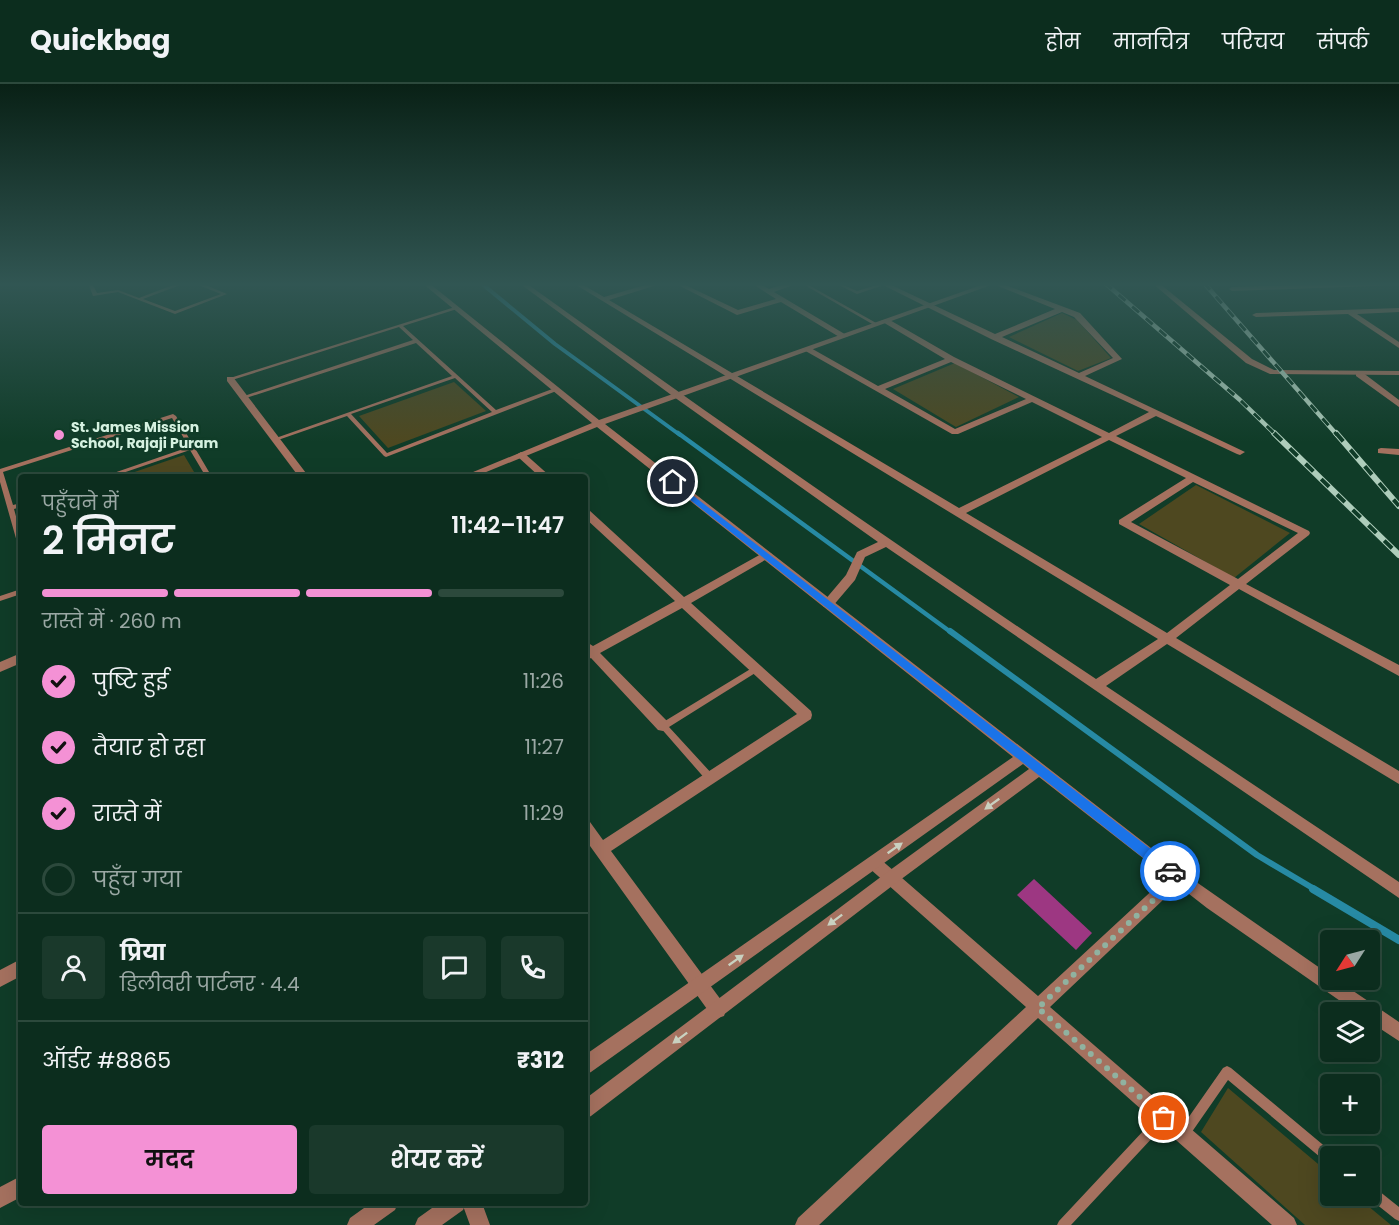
<!DOCTYPE html>
<html lang="hi">
<meta charset="utf-8">
<style>
:root{--surface:#0c2d1e;--page:#1a392b;--text:#f1f3f6;--muted:#9aa8a4;--line:#2c493c;--accent:#f491d5}
body{margin:0;font-family:Poppins,"Noto Sans Devanagari",sans-serif;background:var(--page);color:var(--text);height:100vh;display:flex;flex-direction:column;font-size:22px;white-space:nowrap}
*{box-sizing:border-box;margin:0}
p{font-size:20px;color:var(--muted)}
.icon{flex:none;width:33px;height:33px;fill:none;stroke:currentColor;stroke-width:2;stroke-linecap:round;stroke-linejoin:round}
.map{position:relative;flex:1;overflow:hidden}
.details{position:absolute;left:18px;top:390px;width:570px;height:732px;display:flex;flex-direction:column;background:var(--surface);border-radius:6px;box-shadow:0 6px 24px #0002,0 0 0 2px var(--line)}
.details>*{flex:none}
.needle{width:39px;rotate:234deg}
.buttons{position:absolute;left:1320px;top:846px;display:grid;gap:12px}
.buttons a{display:grid;place-items:center;width:60px;height:60px;border-radius:6px;background:var(--surface);box-shadow:0 6px 24px #0002,0 0 0 2px var(--line);font-size:30px}
.pin{position:absolute;display:grid;place-items:center;width:51px;height:51px;color:#fff;margin:-26px;border:3px solid #fff;border-radius:50%;box-shadow:0 2px 6px #0007}
.courier{position:absolute;display:grid;place-items:center;width:60px;height:60px;margin:-30px;border:4px solid #1a73e8;border-radius:50%;background:#fff;color:#222;box-shadow:0 2px 8px #0007}
.summary em{font-style:normal;font-weight:600}
.summary div{display:flex;flex-direction:column-reverse}
.summary{display:flex;align-items:center;justify-content:space-between;height:102px;padding:0 24px}
h1{font-size:39px;font-weight:600;line-height:45px}
.bar{display:grid;grid-template-columns:repeat(4,1fr);gap:9px 6px;align-content:center;height:72px;padding:0 24px}
.bar i{height:8px;border-radius:4px;background:var(--line)}
.bar .selected{background:var(--accent)}
.bar p{grid-column:span 4}
.line{display:flex;align-items:center;gap:15px;padding:0 24px;border-top:2px solid var(--line)}
.line div{flex:1}
.round{display:grid;place-items:center;flex:none;width:63px;height:63px;border-radius:6px;background:var(--page)}
ol{padding:0 24px;list-style:none}
li{display:flex;align-items:center;gap:18px;height:66px}
li p{margin-inline-start:auto}
li .icon{padding:6px;border-radius:50%;background:var(--accent);color:#111;stroke-width:4}
li:last-child{color:var(--muted)}
li i{width:33px;height:33px;border:3px solid var(--line);border-radius:50%}
.cta{display:flex;gap:12px;margin-top:auto;padding:12px 24px}
.cta a{flex:1;height:69px;border-radius:6px;background:var(--accent);color:#111;font-size:24px;font-weight:600;line-height:69px;text-align:center}
.cta a+a{background:var(--page);color:var(--text)}
header{display:flex;align-items:center;gap:36px;box-sizing:border-box;height:84px;padding:0 30px;background:var(--surface);border-bottom:2px solid var(--line)}
header strong{font-size:28px}
nav{display:flex;gap:33px;margin-inline-start:auto;font-size:21px}
.map>svg:first-child{display:block}
.green{fill:#4e4820}
.lines{fill:none;stroke-linecap:round;stroke-linejoin:round}
.stream-far3{stroke:#278aa4;stroke-width:4}
.stream-far2{stroke:#278aa4;stroke-width:4.5}
.stream-far1{stroke:#278aa4;stroke-width:6}
.stream{stroke:#278aa4;stroke-width:8}
.building{fill:#9d3782}
.service{fill:#a5715f;fill-rule:evenodd}
.minor{fill:#a5715f;fill-rule:evenodd}
.tertiary{fill:#a5715f;fill-rule:evenodd}
.rail-far1-casing{stroke:#aecdbb;stroke-width:4.5}
.rail-casing{stroke:#aecdbb;stroke-width:6}
.rail-far1{stroke:#103c28;stroke-width:3;stroke-dasharray:9;stroke-linecap:butt}
.rail{stroke:#103c28;stroke-width:4;stroke-dasharray:11;stroke-linecap:butt}
.oneway{fill:#c9d1c0}
.route{fill:#1a73e8}
.done{stroke:#90b2a0;stroke-width:6;stroke-dasharray:0 10.8}
.poi-dot{fill:#f491d5;stroke:#103c28;stroke-width:2}
.labels{text-anchor:middle;dominant-baseline:central;stroke-width:5;stroke-linejoin:round;paint-order:stroke}
.far-poi-label{font-size:14px;font-weight:bold;fill:#d5f1e0;stroke:#103c28;text-anchor:start}
</style>
<header>
<strong>Quickbag</strong>
<nav><a>होम</a><a>मानचित्र</a><a>परिचय</a><a>संपर्क</a></nav>
</header>
<div class="map">
<svg width="1399" height="1141" viewBox="0 0 1399 1141">
<rect width="100%" height="100%" fill="#103c28"/>
<path class="green" d="M1062,229L1077,236L1111,274L1078,287L1009,253Z
M955,279L1019,313L956,343L893,305Z
M454,298L486,327L388,364L359,332Z
M184,371L197,393H120Z
M1196,401L1290,449L1234,494L1139,440Z
M1228,1004L1330,1090V1112H1356L1391,1141H1305L1201,1048Z"/>
<g class="lines">
<path class="stream-far3" d="M481,199L555,260L680,351"/>
<path class="stream-far2" d="M678,349L952,549"/>
<path class="stream-far1" d="M950,547L1257,771L1316,806"/>
<path class="stream" d="M1313,805L1399,856"/>
</g>
<path class="building" d="M1034,795L1092,849L1076,866L1017,811Z"/>
<g class="lines">
<path class="service" d="M88,199H92L97,209L118,206L139,214L178,199H183V200L143,215L175,227L221,210L196,200V199H201L227,210L175,230L118,208L93,212Z
M801,199H805L878,240L874,241Z
M835,199H839L857,207L883,199L887,200L857,210Z
M455,223H457V225L403,242L496,326L555,304H559V306L386,373L384,372L347,332L278,356H274L273,355L452,292L416,259L246,314L241,313L413,256L399,243L232,296L227,295ZM455,294L492,328L387,369L351,330Z
M173,330L176,332L212,393H206L190,366L111,393H102L189,363L172,334L3,388L13,421L21,419V423L14,425L21,451V465H19L0,398V385Z
M21,505V510L0,517V512Z
M757,581L760,582L761,584L760,586L669,643L713,691L714,694L713,697L710,698L707,697L659,642L660,640Z
M1227,982L1231,984L1334,1070L1335,1072H1330V1080L1326,1078L1228,996L1187,1055L1183,1057L1179,1055L1177,1051L1179,1047L1223,984Z
M1164,1027L1168,1029L1170,1033L1168,1037L1071,1141H1057L1059,1137L1160,1029Z
M1370,1101L1374,1103L1399,1123V1137L1395,1135L1366,1112H1370Z"/>
<path class="minor" d="M519,199H526C714,334 904,467 1096,595L1158,555L573,199H580L604,213L652,199H661L660,200L609,216L959,424L1102,353L1032,318L958,350H952L802,265L809,263L878,302L945,275L881,237L888,235L954,273L1109,349L1149,328L991,255L879,199H887L995,250L1055,225L993,200L992,199H1000L1080,229L1122,275L1085,292L1245,368L1240,371L1237,370L1156,332L1116,352L1309,447L1310,449L1309,451L1246,500L1399,581V592L1239,505L1176,554L1399,687V700L1167,560L1106,602L1399,798V814L886,463L865,473L855,496L832,523H824L822,520L824,517L846,491L857,468L878,458L674,313ZM1062,228L1074,233L1113,274L1079,289L1002,253ZM951,278L1026,315L955,345L885,305ZM1109,356L1186,394L1119,436V440L1230,501L1167,549L966,429ZM1193,398L1298,449L1238,495L1131,438Z
M674,199H681L738,226L776,215L751,199H758L769,205L788,199H797L796,200L774,208L848,252L841,254L781,218L737,231Z
M1354,199H1399V201L1232,207L1229,205L1232,203Z
M1399,224V228L1357,230L1399,258V264L1348,230L1256,233L1252,231L1256,229Z
M1356,288H1362L1399,316V323L1356,292Z
M227,293H233L309,393H299L227,297Z
M1381,364L1399,365V371L1378,369V365Z
M521,368L524,369L551,393H540L518,373L516,371Z
M585,425L589,426L684,513L763,469H771L772,472L691,519L811,627L812,631L811,635L611,767L724,920L726,926L724,932L718,934L712,932L585,755V737L590,738L603,756L797,630L682,524L600,569L668,638L669,642L668,646L663,647L658,646L591,574L585,577V557L593,562L675,517L585,434Z
M874,772L879,774L1038,912L1172,788L1177,786L1182,788L1185,793L1182,798L1050,923L1294,1134L1297,1141H1272L1038,934L819,1141H795L798,1134L1026,923L869,784L867,779L869,774Z
M21,875V892L0,903V886Z
M21,1092V1113L0,1124V1103Z
M462,1119H482L490,1141H470Z"/>
<path class="tertiary" d="M422,199H429L599,336L987,199H995L994,200L605,340L1182,788L1330,891V896H1337L1399,938V957L1370,938V928H1356L1207,824L1039,693L896,799L591,1032L585,1035V1015L886,789L1029,685L1023,680L591,988L585,991V971L1013,673L597,343L474,393H461L592,339Z
M1152,199H1159L1252,275L1274,286L1399,287V291L1270,290L1246,279Z
M21,569V579L0,588V578Z
M371,1119H398L395,1126L374,1141H347L350,1134Z
M439,1119H466L463,1126L442,1141H415L418,1134Z"/>
<defs>
<path id="rail-far1" d="M1105,199L1240,316L1276,351
M1204,199L1337,351"/>
<path id="rail" d="M1274,349L1399,471
M1336,349L1399,422"/>
</defs>
<use href="#rail-far1" class="rail-far1-casing"/>
<use href="#rail" class="rail-casing"/>
<use href="#rail-far1" class="rail-far1"/>
<use href="#rail" class="rail"/>
</g>
<defs><path id="oneway-solid" d="M-6-.8H1V-3.2L6.5 0L1 3.2V.8H-6Z" transform="scale(1.5)"/></defs>
<g class="oneway">
<use href="#oneway-solid" transform="translate(992 720) rotate(144)"/>
<use href="#oneway-solid" transform="translate(895 764) rotate(-35)"/>
<use href="#oneway-solid" transform="translate(835 836) rotate(143)"/>
<use href="#oneway-solid" transform="translate(736 876) rotate(-35)"/>
<use href="#oneway-solid" transform="translate(680 954) rotate(143)"/>
</g>
<linearGradient id="sky" x2="0" y2="1"><stop stop-color="#092116"/><stop offset="0.56" stop-color="#315653"/><stop offset="1" stop-color="#315653" stop-opacity="0"/></linearGradient>
<rect width="1399" height="358" fill="url(#sky)"/>
<path class="route" d="M673,396L1174,783V791H1165L670,400V397Z"/>
<g class="lines">
<path class="done" d="M1164,1034L1038,924L1178,793L1170,787"/>
</g>
<circle class="poi-dot" cx="59" cy="351" r="6"/>
<g class="labels">
<g class="far-poi-label">
<text x="71" y="343">St. James Mission<tspan x="71" dy="16">School, Rajaji Puram</tspan></text>
</g>
</g>
</svg>
<div class="buttons">
<a><svg class="needle" viewBox="-14 -14 28 28"><path d="M0-13l5 13h-10z" fill="#e53935"/><path d="M0 13l5-13h-10z" fill="#9aa8a4"/></svg></a>
<a><svg class="icon" aria-label="layers" viewBox="0 0 24 24"><path d="M12 4l9 5-9 5-9-5zM3 14l9 5 9-5"/></svg></a>
<a>+</a>
<a>−</a>
</div>
<div class="pin" style="left:1164px;top:1034px;background:#ea580c"><svg class="icon" aria-label="bag" viewBox="0 0 24 24"><path d="M5 8h14l-1 12H6zM9 8a3 3 0 0 1 6 0"/></svg></div>
<div class="pin" style="left:673px;top:398px;background:#1f2937"><svg class="icon" aria-label="home" viewBox="0 0 24 24"><path d="M3 11l9-7 9 7M6 9v11h12V9"/></svg></div>
<div class="courier" style="left:1170px;top:787px"><svg class="icon" aria-label="car" viewBox="0 0 24 24"><path d="M5 17H2v-5l4-1 3-4h7l3 4 3 1v5h-3M9 17h6M6 11h13"/><circle cx="7" cy="17" r="2"/><circle cx="17" cy="17" r="2"/></svg></div>
<section class="details">
<div class="summary"><div><h1>2 मिनट</h1><p>पहुँचने में</p></div><em>11:42–11:47</em></div>
<div class="bar"><i class="selected"></i><i class="selected"></i><i class="selected"></i><i></i><p>रास्ते में · 260 m</p></div>
<ol>
<li><svg class="icon" aria-label="check" viewBox="0 0 24 24"><path d="M5 12l5 5 9-10"/></svg>पुष्टि हुई<p>11:26</p></li>
<li><svg class="icon" aria-label="check" viewBox="0 0 24 24"><path d="M5 12l5 5 9-10"/></svg>तैयार हो रहा<p>11:27</p></li>
<li><svg class="icon" aria-label="check" viewBox="0 0 24 24"><path d="M5 12l5 5 9-10"/></svg>रास्ते में<p>11:29</p></li>
<li><i></i>पहुँच गया</li>
</ol>
<div class="line" style="height:108px"><a class="round"><svg class="icon" aria-label="person" viewBox="0 0 24 24"><circle cx="12" cy="8" r="4"/><path d="M4 21q1-7 8-7t8 7"/></svg></a><div><b>प्रिया</b><p>डिलीवरी पार्टनर · 4.4</p></div><a class="round"><svg class="icon" aria-label="chat" viewBox="0 0 24 24"><path d="M4 5h16v11H9l-5 4z"/></svg></a><a class="round"><svg class="icon" aria-label="phone" viewBox="0 0 24 24"><path d="M5 4h4l2 5-3 2q2 4 5 5l2-3 5 2v4C11 20 4 13 5 4z"/></svg></a></div>
<div class="line" style="height:78px"><div>ऑर्डर #8865</div><b>₹312</b></div>
<div class="cta"><a>मदद</a><a>शेयर करें</a></div>
</section>
</div>
